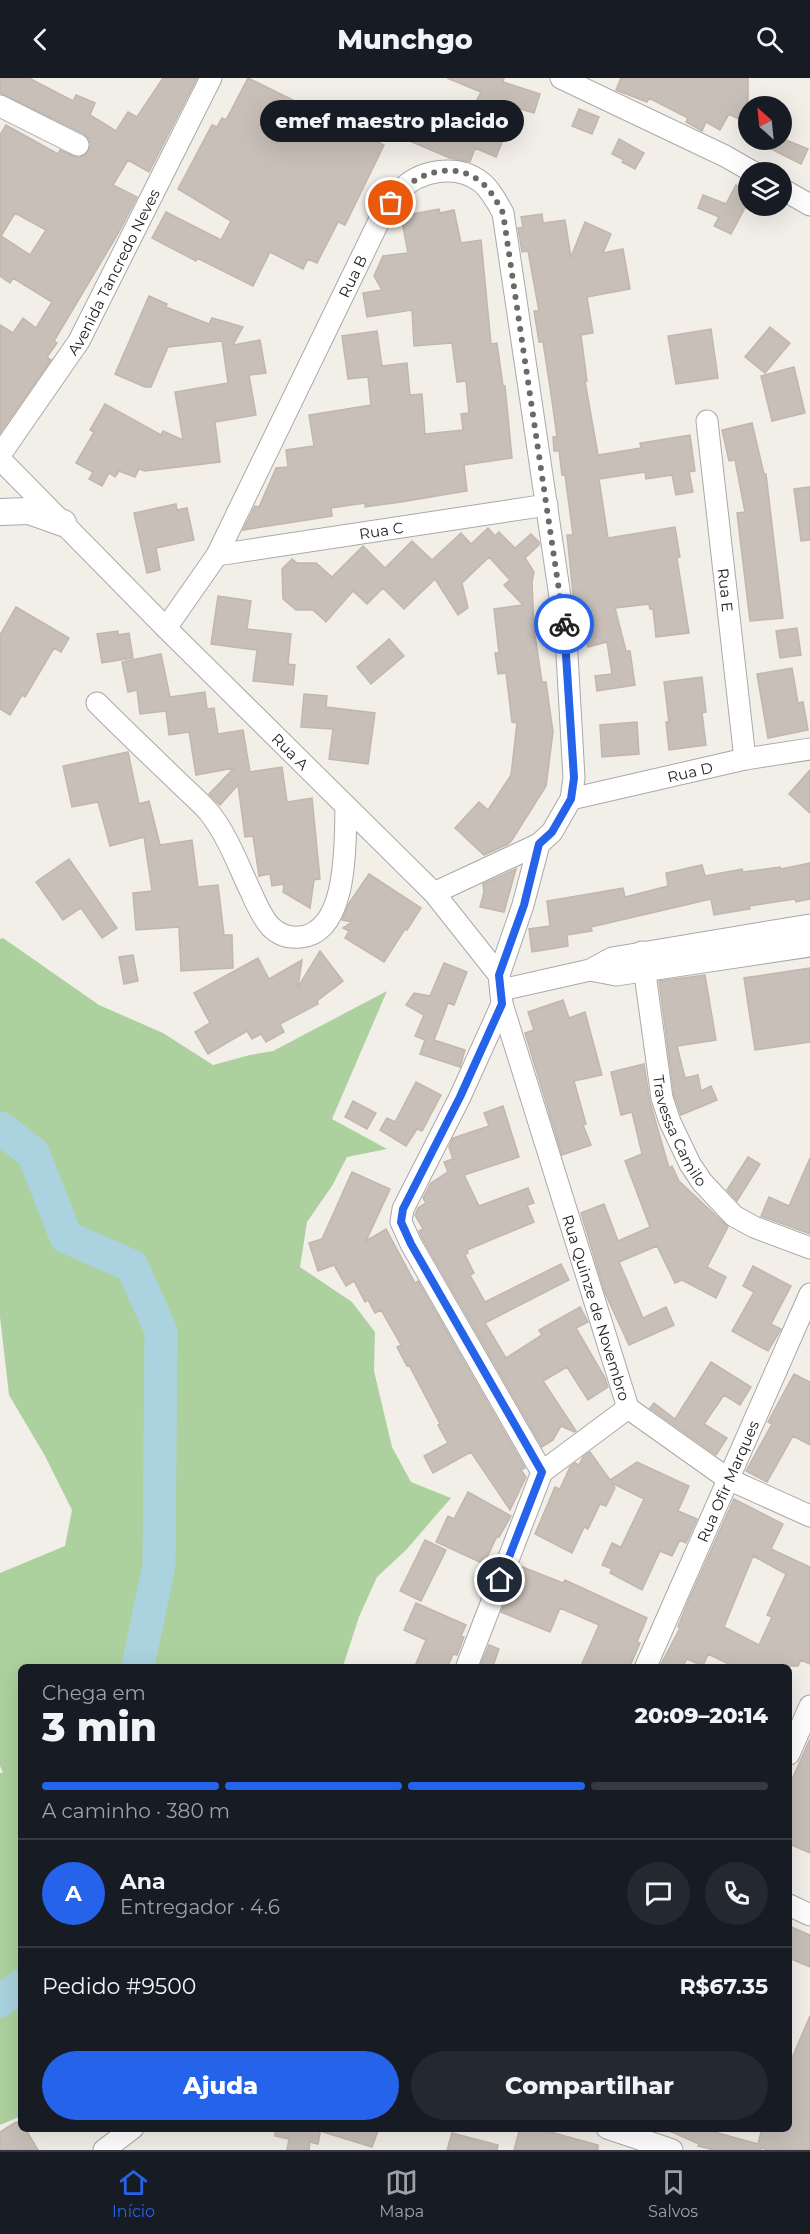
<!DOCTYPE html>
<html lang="pt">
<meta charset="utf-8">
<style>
:root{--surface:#171b24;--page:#242831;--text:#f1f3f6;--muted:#9ea1a6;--line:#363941;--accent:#2563eb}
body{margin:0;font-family:Montserrat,sans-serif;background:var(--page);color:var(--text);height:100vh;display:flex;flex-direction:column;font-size:22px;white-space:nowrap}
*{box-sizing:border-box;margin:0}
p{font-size:20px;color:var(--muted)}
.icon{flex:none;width:33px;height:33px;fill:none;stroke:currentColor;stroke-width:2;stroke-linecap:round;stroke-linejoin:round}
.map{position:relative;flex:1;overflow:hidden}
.side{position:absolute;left:18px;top:1586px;width:774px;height:468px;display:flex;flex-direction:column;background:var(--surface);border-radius:9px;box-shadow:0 6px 24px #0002}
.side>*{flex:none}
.needle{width:39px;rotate:333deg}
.tools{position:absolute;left:738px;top:18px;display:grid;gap:12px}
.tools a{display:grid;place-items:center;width:54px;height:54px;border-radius:50%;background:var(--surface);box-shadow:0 6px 24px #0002;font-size:30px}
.pin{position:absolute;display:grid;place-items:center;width:51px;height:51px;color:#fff;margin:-26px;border:3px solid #fff;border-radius:50%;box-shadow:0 2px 6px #0007}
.courier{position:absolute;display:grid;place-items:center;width:60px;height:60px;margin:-30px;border:4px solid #2563eb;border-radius:50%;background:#fff;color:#222;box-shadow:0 2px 8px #0007}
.bubble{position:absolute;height:42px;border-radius:21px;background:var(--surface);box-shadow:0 6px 24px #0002;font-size:20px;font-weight:800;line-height:42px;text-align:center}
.headline em{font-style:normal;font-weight:800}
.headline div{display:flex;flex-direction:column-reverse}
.headline{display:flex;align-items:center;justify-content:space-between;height:102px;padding:0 24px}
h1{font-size:39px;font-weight:800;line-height:45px}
.bar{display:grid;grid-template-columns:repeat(4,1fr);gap:9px 6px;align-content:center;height:72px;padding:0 24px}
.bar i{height:8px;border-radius:4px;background:var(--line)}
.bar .on{background:var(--accent)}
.bar p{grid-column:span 4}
.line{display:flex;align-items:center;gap:15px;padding:0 24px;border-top:2px solid var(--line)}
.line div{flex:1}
.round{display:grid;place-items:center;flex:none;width:63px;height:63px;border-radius:32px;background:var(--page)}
.cta{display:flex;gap:12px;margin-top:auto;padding:12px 24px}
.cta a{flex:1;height:69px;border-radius:36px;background:var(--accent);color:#fff;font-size:24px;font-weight:800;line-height:69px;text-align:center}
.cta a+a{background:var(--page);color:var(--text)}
header{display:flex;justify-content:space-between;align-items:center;height:78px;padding:0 24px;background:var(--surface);font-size:27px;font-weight:800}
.dock{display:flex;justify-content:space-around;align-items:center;height:84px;border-top:2px solid var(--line);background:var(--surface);font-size:16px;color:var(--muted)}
.dock a{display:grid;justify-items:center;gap:3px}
.dock .on{color:var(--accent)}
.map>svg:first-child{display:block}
.forest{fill:#add19e}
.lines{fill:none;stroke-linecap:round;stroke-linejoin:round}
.river{stroke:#aad3df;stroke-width:33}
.building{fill:#c7bfb8;stroke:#c4b6ab;stroke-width:1.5;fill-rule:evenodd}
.minor-casing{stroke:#a9a9a9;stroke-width:23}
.tertiary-casing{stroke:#a9a9a9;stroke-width:28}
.minor{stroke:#fff;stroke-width:21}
.tertiary{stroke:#fff;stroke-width:26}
.done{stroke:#6b6a68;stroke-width:6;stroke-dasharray:0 10.8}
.route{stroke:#2563eb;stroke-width:8}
.labels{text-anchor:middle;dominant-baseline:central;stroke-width:5;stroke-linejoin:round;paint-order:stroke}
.street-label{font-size:15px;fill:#222;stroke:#fff}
</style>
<header><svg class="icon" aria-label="back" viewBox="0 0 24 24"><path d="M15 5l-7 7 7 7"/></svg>Munchgo<svg class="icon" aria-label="search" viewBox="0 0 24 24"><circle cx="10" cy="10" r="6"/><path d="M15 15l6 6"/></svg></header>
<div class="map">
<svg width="810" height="2072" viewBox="0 0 810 2072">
<rect width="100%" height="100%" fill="#f2efe9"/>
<path class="forest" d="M3,860L99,927L163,955L213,987L250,977L273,973L387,913L332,1041L387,1071L347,1079L332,1108L307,1144L300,1189L352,1224L375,1254L374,1293L392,1369L411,1404L451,1420L406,1472L377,1499L359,1539L343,1588H21V2038L0,2047V1695H3L0,1688V1495L65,1468L72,1432L45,1378L9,1317L0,1239V861Z"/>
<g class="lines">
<path class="river" d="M0,1050L33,1075L66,1159L132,1188L161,1253L159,1487L138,1588
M0,1923L21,1908"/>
</g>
<path class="building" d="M0,0H29L73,23L76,17L95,25L90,37L116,53L128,34L137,39L163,0H197L149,94L128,82L113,107L137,119L119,154L54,263L57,265L47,279L51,282L0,355V247L13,255L23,240L36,250L52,224L13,200L10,205L0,198V57L6,47L58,76L60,72L78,80L85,77L91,67L89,61L84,56L0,15ZM15,135L46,152L30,177L1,158Z
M248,0L384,67L345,147L338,144L317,185L308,181L303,191L270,174L253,208L197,180L196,183L152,160L166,134L221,162L231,143L178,111L212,47L217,49L222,40L226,42Z
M447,0H504L503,4L540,16L534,35L514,29L510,46L474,27L481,14Z
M621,0H748V46L729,36L720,52L706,44L702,53L686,44L688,40L649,20L647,24L616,12Z
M396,28L420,38L421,33L448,45L503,62L496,79L475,70L470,84L450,80L386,53Z
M579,31L599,39L592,56L572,48Z
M619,61L644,75L635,91L622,84L624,82L612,76Z
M753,62H786L808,71L801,86Z
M736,107L748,113V124L731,156L714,148L719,139L698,130L703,117L726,126Z
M439,131L440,135L454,132L461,165L481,162L491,266L497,265L503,308H505L512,380L464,387L467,413L401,424L365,429V425L331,430L332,438L243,452L255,428L259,429L276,390L288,389L286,372L314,368L309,337L371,327L368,299L348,301L342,258L377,253L382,288L407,285L410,317L422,316L425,356L463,352L461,336L469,335L466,303L457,304L452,265L414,268L412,232L367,239L363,215L382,212L374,198L383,178L408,175L401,138Z
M542,136L543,145L565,142L571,179L585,144L611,156L603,175L623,171L630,211L587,219L593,255L581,257L587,303H585L598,377L641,370L640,365L690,357L695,393L689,394L693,414L676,417L672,397L646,401L645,394L599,401L608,460L675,449L680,479L677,480L689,555L656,559L653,531H650L649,526L615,530L626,573H630L635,607L597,613L595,598L612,596L607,564L588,569L579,535H575L567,457H573L565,397H562L559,373H554L553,359H557L551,316L543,264H539L534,233H539L528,173L522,174L518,150L523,149L521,139Z
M149,218L167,226L166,229L209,246L212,240L243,249L233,267L260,262L266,295L249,297L256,337L215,344L220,384L145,393L139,391L135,399L119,393L115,399L109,395L102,408L89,401L93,394L76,385L94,354L90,352L105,326L161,357L163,353L183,362L175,314L228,305L222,263L168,269L151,309H145L115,296Z
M770,249L790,265L765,295L745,279Z
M711,251L718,300L676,306L668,258Z
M794,289L805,335L772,343L761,298Z
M752,345L764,396H766L783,540L750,543L737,435L745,434L735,382L729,383L722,352Z
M810,409V462L801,463L794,411Z
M176,426L177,432L187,430L194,462L156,470L160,492L147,495L134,435Z
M488,450L495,458L499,454L515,470L531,456L539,464V467L525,480L534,494L532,504L534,550L542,604H546L553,654L546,708L512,762L508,766L484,777L455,750L479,724L488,732L511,697L517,645L512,644L506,595L498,596L495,575H499L494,531L523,527L504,507L510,502L489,479L462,505L468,530L458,537L435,501L404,531L383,510L367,526L353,513L326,544L313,532H296L283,521L282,491L292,481L297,485H316L332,499L363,468L385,490L412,463L432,482L461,455L471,466Z
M218,518L251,523L247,551L291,556L288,586L295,587L293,607L253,603L257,572L211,566Z
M16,529L69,560L61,574L54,570L25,619L22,617L10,637L0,631V557Z
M797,550L801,577L780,580L776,553Z
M118,553V557L129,555L133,580L102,585L97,556Z
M389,561L404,578L371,606L357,589Z
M161,576L170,619L205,614L207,631L214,630L218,656L243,652L250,694L282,689L287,724L312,720L320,801L314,802L310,830L283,814L284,806L272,808L270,796L259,798L253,758L245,759L238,707L220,727L209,716L234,690L196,697L189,654L169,657L166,633L140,636L137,612L128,614L122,584Z
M792,590L798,625L803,624L808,652L768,660L757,596Z
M702,599L706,634L702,635L706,667L669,672L666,644H669L664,604Z
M304,616L327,618L326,629L375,635L368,686L329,681L333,651L301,649Z
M637,644L639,676L602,679L600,647Z
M128,674L139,726L149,723L160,767L192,762L198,809L218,807L224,857H232L233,890L181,893L179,849L136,852L133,815L152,813L144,759L110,768L98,724L72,729L63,688Z
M810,692V735L789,716Z
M69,781L117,850L102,860L81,830L63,842L36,804Z
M810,785V821L796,824L795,821L749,828L750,831L714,837L711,821L591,849L592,853L567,857L568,868L532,874L529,851L550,848L547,823L623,810L625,819L668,808L666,795L702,787L705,798L742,791L743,794L780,789L781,791Z
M516,791L504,834L480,829L484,814L483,806Z
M369,796L421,830L407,852L405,851L384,884L345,860L349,853L343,850L352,844L342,842L349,825Z
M320,873L343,903L317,923L318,926L280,946L284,954L266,964L261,956L252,961L247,953L208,976L195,954L210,945L194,915L258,880L269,901L302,882L298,909Z
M133,877L138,903L124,906L119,879Z
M444,885L467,894L454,927L448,925L434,962L465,972L460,989L420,976L425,962L415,958L424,937L406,927L414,915L430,918Z
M810,890V964L755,972L744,900Z
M705,897L716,962L677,968L685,1000L698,997L701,1013L711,1008L717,1022L681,1037L674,1017L659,903Z
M563,922L569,940L585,934L602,997L574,1003L586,1046L583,1047L591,1067L562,1077L525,955L534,952L528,934Z
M644,986L650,1024L669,1090L672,1088L679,1103L728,1149L707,1189L726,1199L716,1220L682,1202L675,1205L657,1168L619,1184L643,1240L666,1229L674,1247L629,1267L605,1215L581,1135L604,1126L618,1163L650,1149L625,1083L642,1076L632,1034L621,1037L611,994Z
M416,1004L441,1017L422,1053L417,1051L406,1068L380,1052L387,1040L395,1044Z
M353,1023L376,1035L367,1051L345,1039Z
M503,1028L519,1079L464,1097L479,1128L528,1110L534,1125L527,1127L534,1144L467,1172L468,1175L465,1177L474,1195L470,1197L485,1224L561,1186L569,1202L485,1245L506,1280L542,1257L539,1252L580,1229L588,1244L576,1250L605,1300L608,1309L588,1322L567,1289L543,1303L576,1353L574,1354L561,1348L553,1362L542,1369L422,1160L419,1153L423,1151L415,1137L418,1130L426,1125L423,1120L431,1105L448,1094L444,1084L453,1081L449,1069L453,1060L489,1048L484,1035Z
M748,1079L760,1086L737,1123L727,1112Z
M810,1080V1156L761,1138L769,1119L789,1128Z
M352,1094L390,1111L366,1163L386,1151L415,1205L418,1203L525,1390L521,1392L526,1399L510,1432L471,1374L433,1395L424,1378L448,1365L438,1347L440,1346L409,1287L407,1288L397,1269L401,1267L381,1232L375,1235L368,1222L365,1224L354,1203L346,1208L334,1187L318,1193L309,1165L322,1161Z
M753,1188L791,1208L771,1246L781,1251L768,1273L732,1253L754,1214L743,1208Z
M711,1284L751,1309L740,1327L724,1317L704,1346L727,1360L716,1377L650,1330L654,1325L675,1341Z
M794,1296L810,1304V1367L793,1358L767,1404L746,1393L772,1346L768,1344Z
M590,1374L610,1402L637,1384L689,1408L678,1433L697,1441L686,1465L680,1462L672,1478L660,1473L642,1512L610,1495L612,1491L602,1487L612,1465L621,1469L644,1421L612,1405L615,1410L606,1428L600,1426L588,1451L584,1449L572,1475L535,1456L555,1409L560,1411L570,1389L575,1385L579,1387L583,1379Z
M468,1414L511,1438L499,1459L497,1458L484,1486L436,1464L448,1438L454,1441Z
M734,1421L783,1446L771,1471L810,1489V1586L801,1582L798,1588H733L708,1576L703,1588L687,1581L683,1588H660L680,1550L678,1549L687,1526ZM753,1478L786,1496L767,1537L772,1539L759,1567L724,1549Z
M425,1462L446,1472L421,1523L400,1513Z
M520,1488L563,1505L565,1502L647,1540L637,1564L640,1565L630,1588H581L599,1547L560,1530L550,1554L501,1534Z
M416,1525L466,1547L461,1558L464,1559L457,1577L453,1576L448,1588H415L426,1562L404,1552Z
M489,1567L499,1571L493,1588L481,1586Z
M810,1661V1775L789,1766V1708Z
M789,1848L810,1857V1889L789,1880Z
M810,1938V2072H769L761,2070V2072H714L698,2068L699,2066L663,2050H700L758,2066L762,2050H789V1987Z
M16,2044H21V2050H25L38,2072H0V2054Z
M275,2050H321L318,2066L310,2064L309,2072H287L289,2061L275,2058Z
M324,2050H379L372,2069L323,2054Z
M520,2050H536L598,2067V2072H514Z
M452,2055L498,2067L497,2072H447Z"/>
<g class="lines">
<defs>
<g id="minor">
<path d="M561,0L725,78L753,94"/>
<path d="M0,28L78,67"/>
<path d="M782,111L810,127"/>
<path id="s1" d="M707,343L745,681"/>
<path id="s2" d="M0,377L79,263L211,0"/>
<path id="s3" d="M0,381L166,550L434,815L499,897L502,926L460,1019L403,1131L401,1144L411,1166L542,1394"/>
<path id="s4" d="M217,477L547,427"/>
<path id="s5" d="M166,550L217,477L382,137C388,130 392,121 399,114C418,92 457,85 481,104C490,111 497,124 503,135L566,559L574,700L571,721L552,754L539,766L523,827L499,897"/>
<path d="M97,625C122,650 147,674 172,698C184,710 197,721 208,733C227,756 238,787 251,814C256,825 262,840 271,849C279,857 289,860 300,859C349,855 345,763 346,728"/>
<path id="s6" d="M571,721L745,681L810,671"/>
<path d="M434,815L539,766"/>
<path id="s7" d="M642,874L662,1020L670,1044L690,1086L702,1104L734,1138L754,1149L810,1170"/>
<path d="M590,892L616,897L810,868"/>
<path d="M501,912L590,892L612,880L810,847"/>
<path id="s8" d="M502,926L628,1330L728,1401L810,1438"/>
<path d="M467,1588L542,1394L628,1330"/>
<path id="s9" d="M646,1588L810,1216"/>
<path d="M789,1676L810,1628"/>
<path d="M789,1827L810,1837"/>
<path d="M607,2050L672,2072"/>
<path d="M104,2072L133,2050"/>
</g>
<path id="tertiary" d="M0,434L29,433L63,445"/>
</defs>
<use href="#minor" class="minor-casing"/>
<use href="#tertiary" class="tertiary-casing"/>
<use href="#minor" class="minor"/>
<use href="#tertiary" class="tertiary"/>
</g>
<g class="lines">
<path class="done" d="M391,125C410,97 451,80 481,104C491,112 497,124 503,135L564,546"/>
<path class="route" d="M500,1502L542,1394L411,1166L401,1144L403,1131L460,1019L502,926L499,897L524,827L539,766L552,754L571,721L574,700L564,546"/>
</g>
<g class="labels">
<g class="street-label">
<text stroke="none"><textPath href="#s2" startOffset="216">Avenida Tancredo Neves</textPath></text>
<text stroke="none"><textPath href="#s5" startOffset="399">Rua B</textPath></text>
<text stroke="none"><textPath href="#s4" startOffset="166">Rua C</textPath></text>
<text stroke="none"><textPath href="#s1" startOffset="170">Rua E</textPath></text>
<text stroke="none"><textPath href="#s3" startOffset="412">Rua A</textPath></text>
<text stroke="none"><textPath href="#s6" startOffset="122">Rua D</textPath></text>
<text stroke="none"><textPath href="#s7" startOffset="184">Travessa Camilo</textPath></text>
<text stroke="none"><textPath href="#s8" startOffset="318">Rua Quinze de Novembro</textPath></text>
<text stroke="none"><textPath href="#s9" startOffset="202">Rua Ofir Marques</textPath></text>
</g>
</g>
</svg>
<div class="tools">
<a><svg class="needle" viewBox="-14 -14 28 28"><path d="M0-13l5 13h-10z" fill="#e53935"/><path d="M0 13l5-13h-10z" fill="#9ea1a6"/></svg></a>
<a><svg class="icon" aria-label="layers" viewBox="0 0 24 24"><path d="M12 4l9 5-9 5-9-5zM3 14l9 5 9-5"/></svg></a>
</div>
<div class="pin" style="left:391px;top:125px;background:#ea580c"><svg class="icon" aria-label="bag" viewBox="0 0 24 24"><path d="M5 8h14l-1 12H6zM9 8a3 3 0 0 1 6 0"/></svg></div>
<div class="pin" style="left:500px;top:1502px;background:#1f2937"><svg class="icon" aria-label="home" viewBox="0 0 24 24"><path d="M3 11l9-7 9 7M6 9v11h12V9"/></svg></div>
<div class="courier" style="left:564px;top:546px"><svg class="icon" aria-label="bike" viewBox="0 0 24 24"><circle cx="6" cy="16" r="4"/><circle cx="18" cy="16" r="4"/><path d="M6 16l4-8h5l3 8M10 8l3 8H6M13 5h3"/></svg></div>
<div class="bubble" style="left:260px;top:22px;width:264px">emef maestro placido</div>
<section class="side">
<div class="headline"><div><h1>3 min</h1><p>Chega em</p></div><em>20:09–20:14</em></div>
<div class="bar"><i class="on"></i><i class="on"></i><i class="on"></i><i></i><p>A caminho · 380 m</p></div>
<div class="line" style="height:108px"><b class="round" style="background:var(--accent);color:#fff">A</b><div><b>Ana</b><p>Entregador · 4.6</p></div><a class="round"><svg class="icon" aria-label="chat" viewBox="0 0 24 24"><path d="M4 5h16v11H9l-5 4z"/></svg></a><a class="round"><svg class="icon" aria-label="phone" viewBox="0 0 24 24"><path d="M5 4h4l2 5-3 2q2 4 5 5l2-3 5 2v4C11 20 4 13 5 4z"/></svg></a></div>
<div class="line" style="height:78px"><div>Pedido #9500</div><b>R$67.35</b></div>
<div class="cta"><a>Ajuda</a><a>Compartilhar</a></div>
</section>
</div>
<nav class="dock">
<a class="on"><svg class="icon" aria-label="home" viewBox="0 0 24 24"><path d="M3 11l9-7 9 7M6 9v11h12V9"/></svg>Início</a>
<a><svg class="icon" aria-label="map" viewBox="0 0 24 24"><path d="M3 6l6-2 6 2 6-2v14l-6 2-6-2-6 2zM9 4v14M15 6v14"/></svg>Mapa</a>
<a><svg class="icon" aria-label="saved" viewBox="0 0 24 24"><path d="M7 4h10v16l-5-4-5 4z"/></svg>Salvos</a>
</nav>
